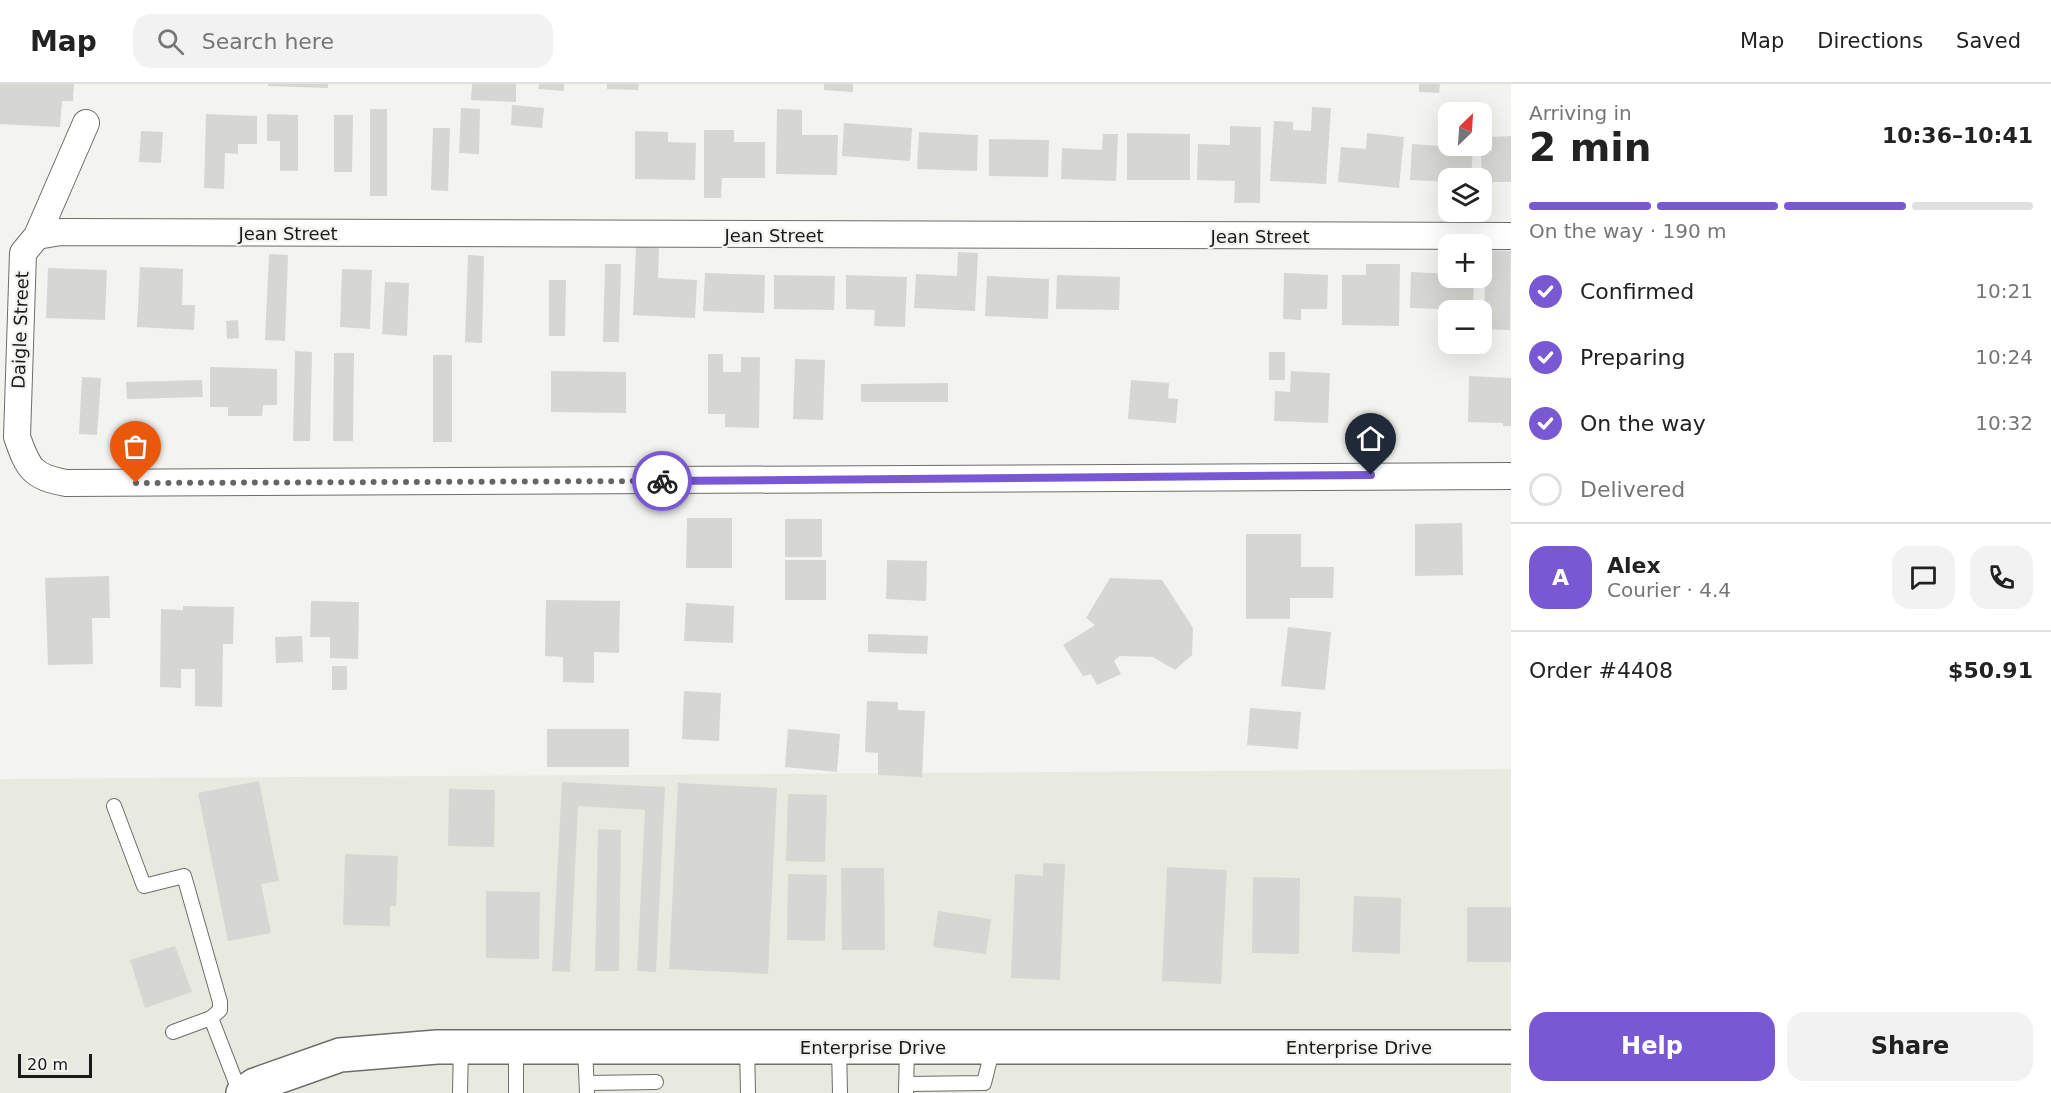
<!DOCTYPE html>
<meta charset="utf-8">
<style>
:root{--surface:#fff;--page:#f2f2f2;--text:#222;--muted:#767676;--line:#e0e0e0;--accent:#7959d3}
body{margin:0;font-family:"DejaVu Sans",sans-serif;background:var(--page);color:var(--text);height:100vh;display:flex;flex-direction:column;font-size:22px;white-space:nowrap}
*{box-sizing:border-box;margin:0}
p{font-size:20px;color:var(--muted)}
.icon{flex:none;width:33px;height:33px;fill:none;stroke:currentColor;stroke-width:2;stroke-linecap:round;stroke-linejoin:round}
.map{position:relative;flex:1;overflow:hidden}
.sheet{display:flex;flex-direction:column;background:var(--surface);width:540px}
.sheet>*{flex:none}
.needle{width:39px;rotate:25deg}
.buttons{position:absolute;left:1438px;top:18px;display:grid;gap:12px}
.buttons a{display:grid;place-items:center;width:54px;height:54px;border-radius:12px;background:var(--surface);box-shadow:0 6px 24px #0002;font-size:30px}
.scale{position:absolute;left:18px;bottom:15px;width:74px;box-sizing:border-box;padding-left:6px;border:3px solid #1a1a19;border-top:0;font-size:16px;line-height:21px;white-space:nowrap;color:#1a1a19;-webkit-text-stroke:4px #f3f4f0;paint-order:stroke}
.pin{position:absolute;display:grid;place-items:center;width:51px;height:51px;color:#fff;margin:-62px -26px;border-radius:50% 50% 50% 0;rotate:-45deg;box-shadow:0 0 6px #0007}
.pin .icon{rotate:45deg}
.courier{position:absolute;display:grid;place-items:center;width:60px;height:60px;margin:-30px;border:4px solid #7959d3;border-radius:50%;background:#fff;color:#222;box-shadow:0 2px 8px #0007}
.headline em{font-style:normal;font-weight:800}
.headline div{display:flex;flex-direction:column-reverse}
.headline{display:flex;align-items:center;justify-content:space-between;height:102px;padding:0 18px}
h1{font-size:39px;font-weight:800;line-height:45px}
.bar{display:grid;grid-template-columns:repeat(4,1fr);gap:9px 6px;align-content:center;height:72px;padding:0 18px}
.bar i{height:8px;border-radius:4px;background:var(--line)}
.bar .selected{background:var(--accent)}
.bar p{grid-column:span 4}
.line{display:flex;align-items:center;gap:15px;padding:0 18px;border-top:2px solid var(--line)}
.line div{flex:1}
.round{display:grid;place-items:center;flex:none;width:63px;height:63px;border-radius:18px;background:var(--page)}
ol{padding:0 18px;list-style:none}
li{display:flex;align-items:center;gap:18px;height:66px}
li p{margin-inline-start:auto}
li .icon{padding:6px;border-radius:50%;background:var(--accent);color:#fff;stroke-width:4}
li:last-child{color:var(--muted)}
li i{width:33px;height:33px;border:3px solid var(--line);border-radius:50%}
.action{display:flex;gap:12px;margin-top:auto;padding:12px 18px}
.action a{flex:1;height:69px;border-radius:18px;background:var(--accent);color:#fff;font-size:24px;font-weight:800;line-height:69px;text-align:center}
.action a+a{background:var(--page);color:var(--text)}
header{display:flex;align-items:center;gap:36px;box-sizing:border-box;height:84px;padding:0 30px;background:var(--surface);border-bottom:2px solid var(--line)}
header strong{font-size:28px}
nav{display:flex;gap:33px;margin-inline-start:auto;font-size:21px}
.search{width:420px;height:54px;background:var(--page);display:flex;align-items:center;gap:15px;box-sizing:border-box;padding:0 21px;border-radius:18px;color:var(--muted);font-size:22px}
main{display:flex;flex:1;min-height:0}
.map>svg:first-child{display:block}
.built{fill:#e9eadf}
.building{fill:#d6d6d3}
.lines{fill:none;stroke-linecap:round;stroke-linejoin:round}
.lane-casing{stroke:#6d6e6a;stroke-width:16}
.street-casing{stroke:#6d6e6a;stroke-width:28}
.secondary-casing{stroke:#6d6e6a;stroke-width:36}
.lane{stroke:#fff;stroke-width:14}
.street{stroke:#fff;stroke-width:26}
.secondary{stroke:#fff;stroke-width:33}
.done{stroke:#666664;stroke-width:6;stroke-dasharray:0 10.8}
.route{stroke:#7959d3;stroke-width:8}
.labels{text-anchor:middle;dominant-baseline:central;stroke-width:4.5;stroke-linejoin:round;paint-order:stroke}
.street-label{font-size:18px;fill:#1a1a19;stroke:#f3f4f0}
</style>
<header>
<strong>Map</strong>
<div class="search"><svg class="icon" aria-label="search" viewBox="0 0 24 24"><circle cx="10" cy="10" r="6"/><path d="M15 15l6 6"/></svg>Search here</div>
<nav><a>Map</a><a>Directions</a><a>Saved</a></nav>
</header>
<main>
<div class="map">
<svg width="1511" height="1009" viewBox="0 0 1511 1009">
<rect width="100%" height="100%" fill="#f3f4f0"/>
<path class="built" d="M1511,685V1009H0V695Z"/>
<path class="building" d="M0,0H74L73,17H62L60,43L0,40Z
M268,0H328V4L268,2Z
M472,0H516V18L471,16Z
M539,0H564V7L538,5Z
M607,0H639L638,6L607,5Z
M824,0H853V8L824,6Z
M1419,0H1440L1439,9L1419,8Z
M512,21L544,24L542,44L511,41Z
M1312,23L1331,24L1326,100L1270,97L1274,37L1293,38V46L1311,47Z
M461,24L480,25L479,70L459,69Z
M370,25H387V112H370Z
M777,25L802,26V51H838L837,91L776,90Z
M206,30L257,32V60H238V70L225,69L224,105L204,104Z
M267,30L298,31V87H280V57H267Z
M334,31H353L352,88H334Z
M844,39L912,44L910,77L842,72Z
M1230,42L1261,43L1260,119H1234L1235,97L1197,96L1198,60L1230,61Z
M433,44H450L448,107L431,106Z
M704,46H734V58H765V94H722L721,114H704Z
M141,47L163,48L161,79L139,78Z
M635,47L668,48V58L696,59L695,96L635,95Z
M919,48L978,51L977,87L917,85Z
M1127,49L1190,50V96H1127Z
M1367,49L1404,53L1399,104L1338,98L1341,63L1366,65Z
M1103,50H1118L1116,97L1061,95L1062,64L1102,66Z
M1511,52V98H1482L1481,66L1492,67L1491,53Z
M989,55L1049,56L1048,93L989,92Z
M1412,60L1473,64L1471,94H1449V98L1410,96Z
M636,163L659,164L658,194L697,196L695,234L633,231Z
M1487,166L1511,167L1510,246L1483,245Z
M958,168L978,169L975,227L914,224L916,190L957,192Z
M269,170L288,171L285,257L265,256Z
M468,171L484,172L482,259L465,258Z
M605,180H621L619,258H603Z
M1366,180H1400L1399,242L1342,241V191H1366Z
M140,183L183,185L182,221H195L194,246L137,243Z
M48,184L107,186L105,236L46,234Z
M342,185L372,186L370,245L340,243Z
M1411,188L1449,190V194H1474L1473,226L1410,224Z
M705,189L765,191L764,229L703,227Z
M1284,189L1328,191L1327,225H1301V236L1283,235Z
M774,191L835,192L834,226L774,225Z
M846,191L907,193L905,243L874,242L875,226L846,225Z
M1057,191L1120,193L1119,226L1056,225Z
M987,192L1049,195L1048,235L985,232Z
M549,196H566L565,252H549Z
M385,198L409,199L407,252L382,250Z
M238,236L239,254L227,255L226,237Z
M295,267L312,268L310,357H293Z
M1269,268H1285V296H1269Z
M334,269H354L353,357H333Z
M708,270H723V288H741V273H760L759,344L725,343V330H708Z
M433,271H452V358H433Z
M795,275L825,276L823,336L793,335Z
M210,283L277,285V321H263L262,332H228V323H210Z
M551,287L626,288V329L551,328Z
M1291,287L1330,289L1328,339L1274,337L1275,307L1290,308Z
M1469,292L1511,294V342H1503V339L1468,338Z
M82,293L101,294L97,351L79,350Z
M202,296L203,313L127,315L126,298Z
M1131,296L1169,299L1168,314L1178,315L1176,339L1128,335Z
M948,299V318H861V300Z
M687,434H732V484H686Z
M785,435H822V473H785Z
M1462,439L1463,491L1415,492V440Z
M1246,450H1301V483H1334L1333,514H1290V535H1246Z
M785,476H826V516H785Z
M887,476L927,477L926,517L886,515Z
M109,492L110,534H92L93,580L48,581L45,494Z
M1110,494L1162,496L1193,544L1192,571L1175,586L1153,573L1120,572L1114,577L1121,590L1097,601L1091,590L1083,592L1063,561L1095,541L1086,534Z
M546,516L620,517L619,569L594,568V599L563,598V573L545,572Z
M311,517L359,518L358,575L330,574V553H310Z
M686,519L734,522L733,559L684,557Z
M183,522L234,523L233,560H223L222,623L195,622V585H181V604L160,603L161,525L183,526Z
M1288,543L1331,548L1325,606L1281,602Z
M868,550L928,552L927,570L868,568Z
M302,552L303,578L276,579L275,553Z
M332,582H347V606H332Z
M684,607L721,609L719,657L682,655Z
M867,617L898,618V626L925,627L922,693L878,691V669L865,668Z
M1250,624L1301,628L1298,665L1247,661Z
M547,645H629V683H547Z
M788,645L840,650L837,688L785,683Z
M259,697L279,797L261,800L271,849L228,857L198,709Z
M562,698L665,703L656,888L637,887L645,726L578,722L570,888L552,887Z
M678,699L777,704L768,890L669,885Z
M449,705L495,706L494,763L448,762Z
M788,710L827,711L825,778L786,777Z
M598,745L621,746L619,887H595Z
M345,770L398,772L396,822H390V842L343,841Z
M1043,779L1065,780L1060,896L1011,894L1015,790L1043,792Z
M1167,783L1227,786L1221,900L1162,897Z
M841,784H884L885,866H842Z
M788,790L827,791L825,857L787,856Z
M1253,793L1300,794L1299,870L1252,869Z
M486,807L540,808L539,875L486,874Z
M1354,812L1401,814L1400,870L1352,868Z
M1467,823H1511V878H1467Z
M938,827L991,835L986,870L933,863Z
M175,862L192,908L145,924L130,876Z"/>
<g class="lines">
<defs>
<path id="lane" d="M114,722L144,802L184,792L220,918V926L211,934
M173,948L211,934L240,1009
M585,963L587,1009
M747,963L748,1009
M839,963L840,1009
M587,999L656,998
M906,1000L984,999L993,963
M460,1009L461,963
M516,1009V963
M906,1009L907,963"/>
<path id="street" d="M86,39L37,152L23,169L17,353C28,384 32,393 66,399L1511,392
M37,152L61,148L1511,152"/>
<path id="secondary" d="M243,1009L255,1001L340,971L437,963H1511"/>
</defs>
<use href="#lane" class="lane-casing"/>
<use href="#street" class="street-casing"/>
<use href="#secondary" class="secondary-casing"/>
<use href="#lane" class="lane"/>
<use href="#street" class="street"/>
<use href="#secondary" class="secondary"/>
</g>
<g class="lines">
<path class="done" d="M136,399L662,397"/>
<path class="route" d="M662,397L1371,391"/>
</g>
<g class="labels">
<g class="street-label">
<text x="288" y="149">Jean Street</text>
<text x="774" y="151">Jean Street</text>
<text x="1260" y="152">Jean Street</text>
<text transform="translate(20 246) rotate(-88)">Daigle Street</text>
<text x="873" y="963">Enterprise Drive</text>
<text x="1359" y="963">Enterprise Drive</text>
</g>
</g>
</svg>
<div class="buttons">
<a><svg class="needle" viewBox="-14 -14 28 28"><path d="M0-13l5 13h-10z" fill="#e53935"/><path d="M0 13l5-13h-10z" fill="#767676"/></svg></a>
<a><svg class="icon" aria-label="layers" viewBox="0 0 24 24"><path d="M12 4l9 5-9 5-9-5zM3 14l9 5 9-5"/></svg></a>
<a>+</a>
<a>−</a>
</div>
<div class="scale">20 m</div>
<div class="pin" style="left:136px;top:399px;background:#ea580c"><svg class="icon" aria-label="bag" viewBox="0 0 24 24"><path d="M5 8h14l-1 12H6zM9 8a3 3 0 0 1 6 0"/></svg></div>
<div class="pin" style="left:1371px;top:391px;background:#1f2937"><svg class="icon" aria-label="home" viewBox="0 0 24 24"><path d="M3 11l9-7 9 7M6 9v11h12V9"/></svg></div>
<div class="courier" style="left:662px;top:397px"><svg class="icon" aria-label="bike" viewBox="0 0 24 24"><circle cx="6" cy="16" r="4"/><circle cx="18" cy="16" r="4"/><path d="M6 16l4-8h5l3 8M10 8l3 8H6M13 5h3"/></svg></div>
</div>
<section class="sheet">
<div class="headline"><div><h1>2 min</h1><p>Arriving in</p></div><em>10:36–10:41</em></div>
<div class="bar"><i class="selected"></i><i class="selected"></i><i class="selected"></i><i></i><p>On the way · 190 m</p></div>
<ol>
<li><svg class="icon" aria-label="check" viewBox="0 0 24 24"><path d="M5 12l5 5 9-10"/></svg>Confirmed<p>10:21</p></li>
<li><svg class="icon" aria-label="check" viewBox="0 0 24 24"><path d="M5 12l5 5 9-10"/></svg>Preparing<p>10:24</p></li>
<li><svg class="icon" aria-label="check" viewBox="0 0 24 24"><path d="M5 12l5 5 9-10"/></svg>On the way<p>10:32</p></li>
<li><i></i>Delivered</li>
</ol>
<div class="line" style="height:108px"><b class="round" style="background:var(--accent);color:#fff">A</b><div><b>Alex</b><p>Courier · 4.4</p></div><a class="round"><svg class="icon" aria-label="chat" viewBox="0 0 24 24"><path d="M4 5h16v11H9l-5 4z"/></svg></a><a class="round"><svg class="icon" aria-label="phone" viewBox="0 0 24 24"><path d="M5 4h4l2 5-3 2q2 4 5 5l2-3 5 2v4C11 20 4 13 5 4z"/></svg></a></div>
<div class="line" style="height:78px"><div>Order #4408</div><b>$50.91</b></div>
<div class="action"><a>Help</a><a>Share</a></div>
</section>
</main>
